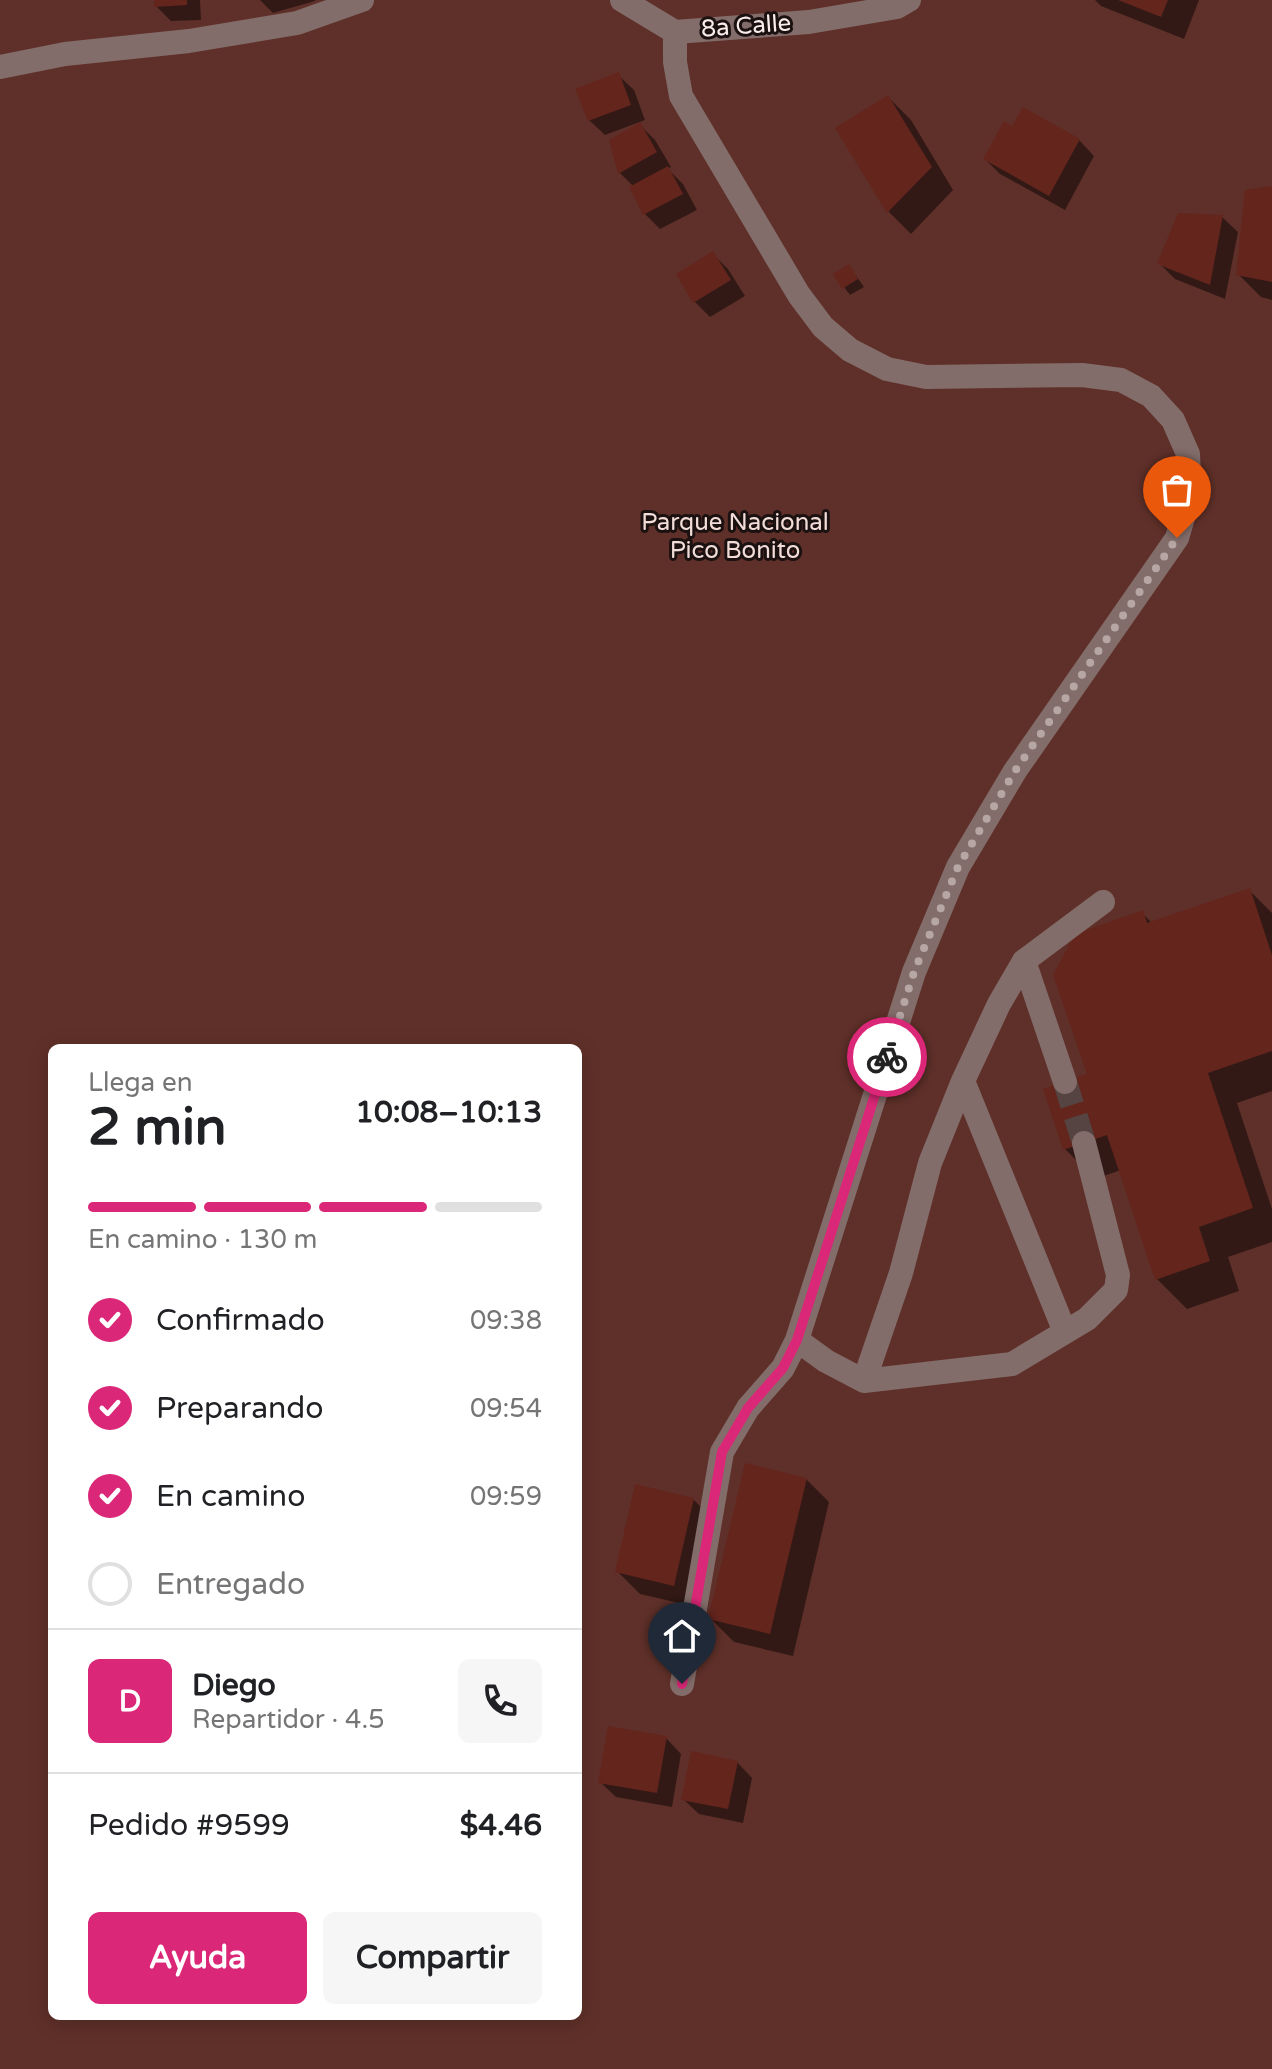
<!DOCTYPE html>
<html lang="es">
<meta charset="utf-8">
<style>
:root{--surface:#fff;--page:#f6f6f6;--text:#202124;--muted:#757577;--line:#e0e0e0;--accent:#db2777}
body{margin:0;font-family:"Varela Round",sans-serif;background:var(--page);color:var(--text);height:100vh;display:flex;flex-direction:column;font-size:30px;white-space:nowrap}
*{box-sizing:border-box;margin:0}
p{font-size:26px;color:var(--muted)}
.icon{flex:none;width:44px;height:44px;fill:none;stroke:currentColor;stroke-width:2;stroke-linecap:round;stroke-linejoin:round}
.map{position:relative;flex:1;overflow:hidden}
.side{position:absolute;left:48px;top:1044px;width:534px;height:976px;display:flex;flex-direction:column;background:var(--surface);border-radius:12px;box-shadow:0 4px 20px #0003}
.side>*{flex:none}
.pin{position:absolute;display:grid;place-items:center;width:68px;height:68px;color:#fff;margin:-82px -34px;border-radius:50% 50% 50% 0;rotate:-45deg;box-shadow:0 0 8px #0007}
.pin .icon{rotate:45deg}
.courier{position:absolute;display:grid;place-items:center;width:80px;height:80px;margin:-40px;border:6px solid #db2777;border-radius:50%;background:#fff;color:#222;box-shadow:0 2px 10px #0007}
.head em{font-style:normal;font-weight:700}
.head div{display:flex;flex-direction:column-reverse}
.head{display:flex;align-items:center;justify-content:space-between;height:136px;padding:0 40px}
h1{font-size:52px;font-weight:700;line-height:60px}
.bar{display:grid;grid-template-columns:repeat(4,1fr);gap:12px 8px;align-content:center;height:96px;padding:0 40px}
.bar i{height:10px;border-radius:6px;background:var(--line)}
.bar .current{background:var(--accent)}
.bar p{grid-column:span 4}
.line{display:flex;align-items:center;gap:20px;padding:0 40px;border-top:2px solid var(--line)}
.line div{flex:1}
.round{display:grid;place-items:center;flex:none;width:84px;height:84px;border-radius:12px;background:var(--page)}
ol{padding:0 40px;list-style:none}
li{display:flex;align-items:center;gap:24px;height:88px}
li p{margin-inline-start:auto}
li .icon{padding:8px;border-radius:50%;background:var(--accent);color:#fff;stroke-width:4}
li:last-child{color:var(--muted)}
li i{width:44px;height:44px;border:4px solid var(--line);border-radius:50%}
.action{display:flex;gap:16px;margin-top:auto;padding:16px 40px}
.action a{flex:1;height:92px;border-radius:12px;background:var(--accent);color:#fff;font-size:32px;font-weight:700;line-height:92px;text-align:center}
.action a+a{background:var(--page);color:var(--text)}
.map>svg:first-child{display:block}
.green{fill:#5f3029;fill-rule:evenodd}
.shadow{fill:#0007}
.building{fill:#64251d}
.lines{fill:none;stroke-linecap:round;stroke-linejoin:round}
.minor-tunnel{stroke:#554441;stroke-width:24;stroke-dasharray:24 12;stroke-linecap:butt}
.minor{stroke:#836d6a;stroke-width:24}
.done{stroke:#b6a7a5;stroke-width:8;stroke-dasharray:0 14.4}
.route{stroke:#db2777;stroke-width:10}
.labels{text-anchor:middle;dominant-baseline:central;stroke-width:6;stroke-linejoin:round;paint-order:stroke}
.street-label{font-size:24px;fill:#faedeb;stroke:#1a1110}
.park-label{font-size:24px;fill:#f2dcd8;stroke:#1a1110}
</style>
<div class="map">
<svg width="1272" height="2069" viewBox="0 0 1272 2069">
<rect width="100%" height="100%" fill="#382623"/>
<path class="green" d="M0,0H1272V2069H0ZM52,1048H578V2016H52Z"/>
<path class="shadow" d="M156,0H200L201,20L171,21L156,6Z
M260,0H315V1L273,13Z
M1095,0H1199L1184,39L1101,6Z
M618,75L634,90L645,120L605,135L589,120Z
M888,97L911,120L953,190L911,234L889,212L838,129Z
M640,125L655,140L671,167L668,169L683,184L697,210L660,229L645,214L631,188L634,187L620,173L611,141Z
M1013,129L1079,140L1094,156L1065,210L1000,174L985,159Z
M1272,188V300L1261,297L1238,274Z
M1222,217L1238,232L1225,299L1175,279L1160,264Z
M713,254L728,269L745,296L710,317L695,302L679,275Z
M849,266L864,287L850,295L835,275Z
M1249,890L1272,913V1091L1237,1103L1272,1209V1242L1228,1257L1239,1291L1187,1309L1157,1279L1121,1170L1095,1179L1065,1149L1142,913L1152,923Z
M806,1479L829,1502L793,1656L734,1642L711,1619Z
M693,1499L716,1522L696,1607L640,1594L617,1571Z
M666,1738L681,1754L672,1807L616,1797L600,1782Z
M737,1762L752,1778L743,1823L699,1814L683,1799Z"/>
<path class="building" d="M154,0H187V5L154,7Z
M1118,0H1168L1161,17Z
M619,72L631,105L588,121L575,89Z
M888,95L932,167L887,213L835,128Z
M1023,107L1080,139L1049,196L983,159L1004,121L1012,126Z
M640,122L657,152L618,174L609,140Z
M668,166L683,194L643,215L629,187Z
M1272,186V282L1236,275L1245,190Z
M1178,213L1223,215L1210,285L1157,264Z
M713,251L731,280L693,303L676,274Z
M849,264L858,279L842,289L833,274Z
M1250,888L1272,955V1051L1208,1073L1253,1208L1199,1227L1210,1261L1155,1280L1107,1135L1063,1150L1043,1089L1087,1074L1053,975L1075,934L1143,910L1147,923Z
M745,1463L807,1478L770,1634L708,1619Z
M635,1484L694,1498L674,1586L615,1572Z
M608,1726L667,1736L657,1793L598,1783Z
M691,1751L738,1761L728,1809L681,1800Z"/>
<g class="lines">
<path class="minor-tunnel" d="M1065,1082L1084,1143"/>
<path class="minor" d="M622,0L675,32V62L681,96L799,295L823,327L850,350L887,369L926,377L1082,375L1121,380L1151,396L1173,420L1188,454L1190,494L1177,538L1015,771L958,867L914,972L797,1340L783,1368L748,1408L722,1452L682,1684
M675,32L809,22L897,7L909,0
M0,67L65,54L189,41L297,23L362,0
M1024,961L1065,1082
M963,1081L1065,1332
M797,1340L826,1361L864,1381L1012,1364L1087,1319L1116,1290L1118,1275L1084,1143
M864,1381L901,1273L930,1163L963,1081L999,1004L1024,961L1103,902"/>
</g>
<g class="lines">
<path class="done" d="M887,1057L914,972L958,867L1015,771L1177,538"/>
<path class="route" d="M682,1684L722,1452L748,1408L783,1368L797,1340L887,1057"/>
</g>
<g class="labels">
<g class="street-label">
<text transform="translate(746 26) rotate(-4)">8a Calle</text>
</g>
<g class="park-label">
<text x="735" y="522">Parque Nacional<tspan x="735" dy="28">Pico Bonito</tspan></text>
</g>
</g>
</svg>
<div class="pin" style="left:1177px;top:538px;background:#ea580c"><svg class="icon" aria-label="bag" viewBox="0 0 24 24"><path d="M5 8h14l-1 12H6zM9 8a3 3 0 0 1 6 0"/></svg></div>
<div class="pin" style="left:682px;top:1684px;background:#1f2937"><svg class="icon" aria-label="home" viewBox="0 0 24 24"><path d="M3 11l9-7 9 7M6 9v11h12V9"/></svg></div>
<div class="courier" style="left:887px;top:1057px"><svg class="icon" aria-label="bike" viewBox="0 0 24 24"><circle cx="6" cy="16" r="4"/><circle cx="18" cy="16" r="4"/><path d="M6 16l4-8h5l3 8M10 8l3 8H6M13 5h3"/></svg></div>
<section class="side">
<div class="head"><div><h1>2 min</h1><p>Llega en</p></div><em>10:08–10:13</em></div>
<div class="bar"><i class="current"></i><i class="current"></i><i class="current"></i><i></i><p>En camino · 130 m</p></div>
<ol>
<li><svg class="icon" aria-label="check" viewBox="0 0 24 24"><path d="M5 12l5 5 9-10"/></svg>Confirmado<p>09:38</p></li>
<li><svg class="icon" aria-label="check" viewBox="0 0 24 24"><path d="M5 12l5 5 9-10"/></svg>Preparando<p>09:54</p></li>
<li><svg class="icon" aria-label="check" viewBox="0 0 24 24"><path d="M5 12l5 5 9-10"/></svg>En camino<p>09:59</p></li>
<li><i></i>Entregado</li>
</ol>
<div class="line" style="height:144px"><b class="round" style="background:var(--accent);color:#fff">D</b><div><b>Diego</b><p>Repartidor · 4.5</p></div><a class="round"><svg class="icon" aria-label="phone" viewBox="0 0 24 24"><path d="M5 4h4l2 5-3 2q2 4 5 5l2-3 5 2v4C11 20 4 13 5 4z"/></svg></a></div>
<div class="line" style="height:104px"><div>Pedido #9599</div><b>$4.46</b></div>
<div class="action"><a>Ayuda</a><a>Compartir</a></div>
</section>
</div>
